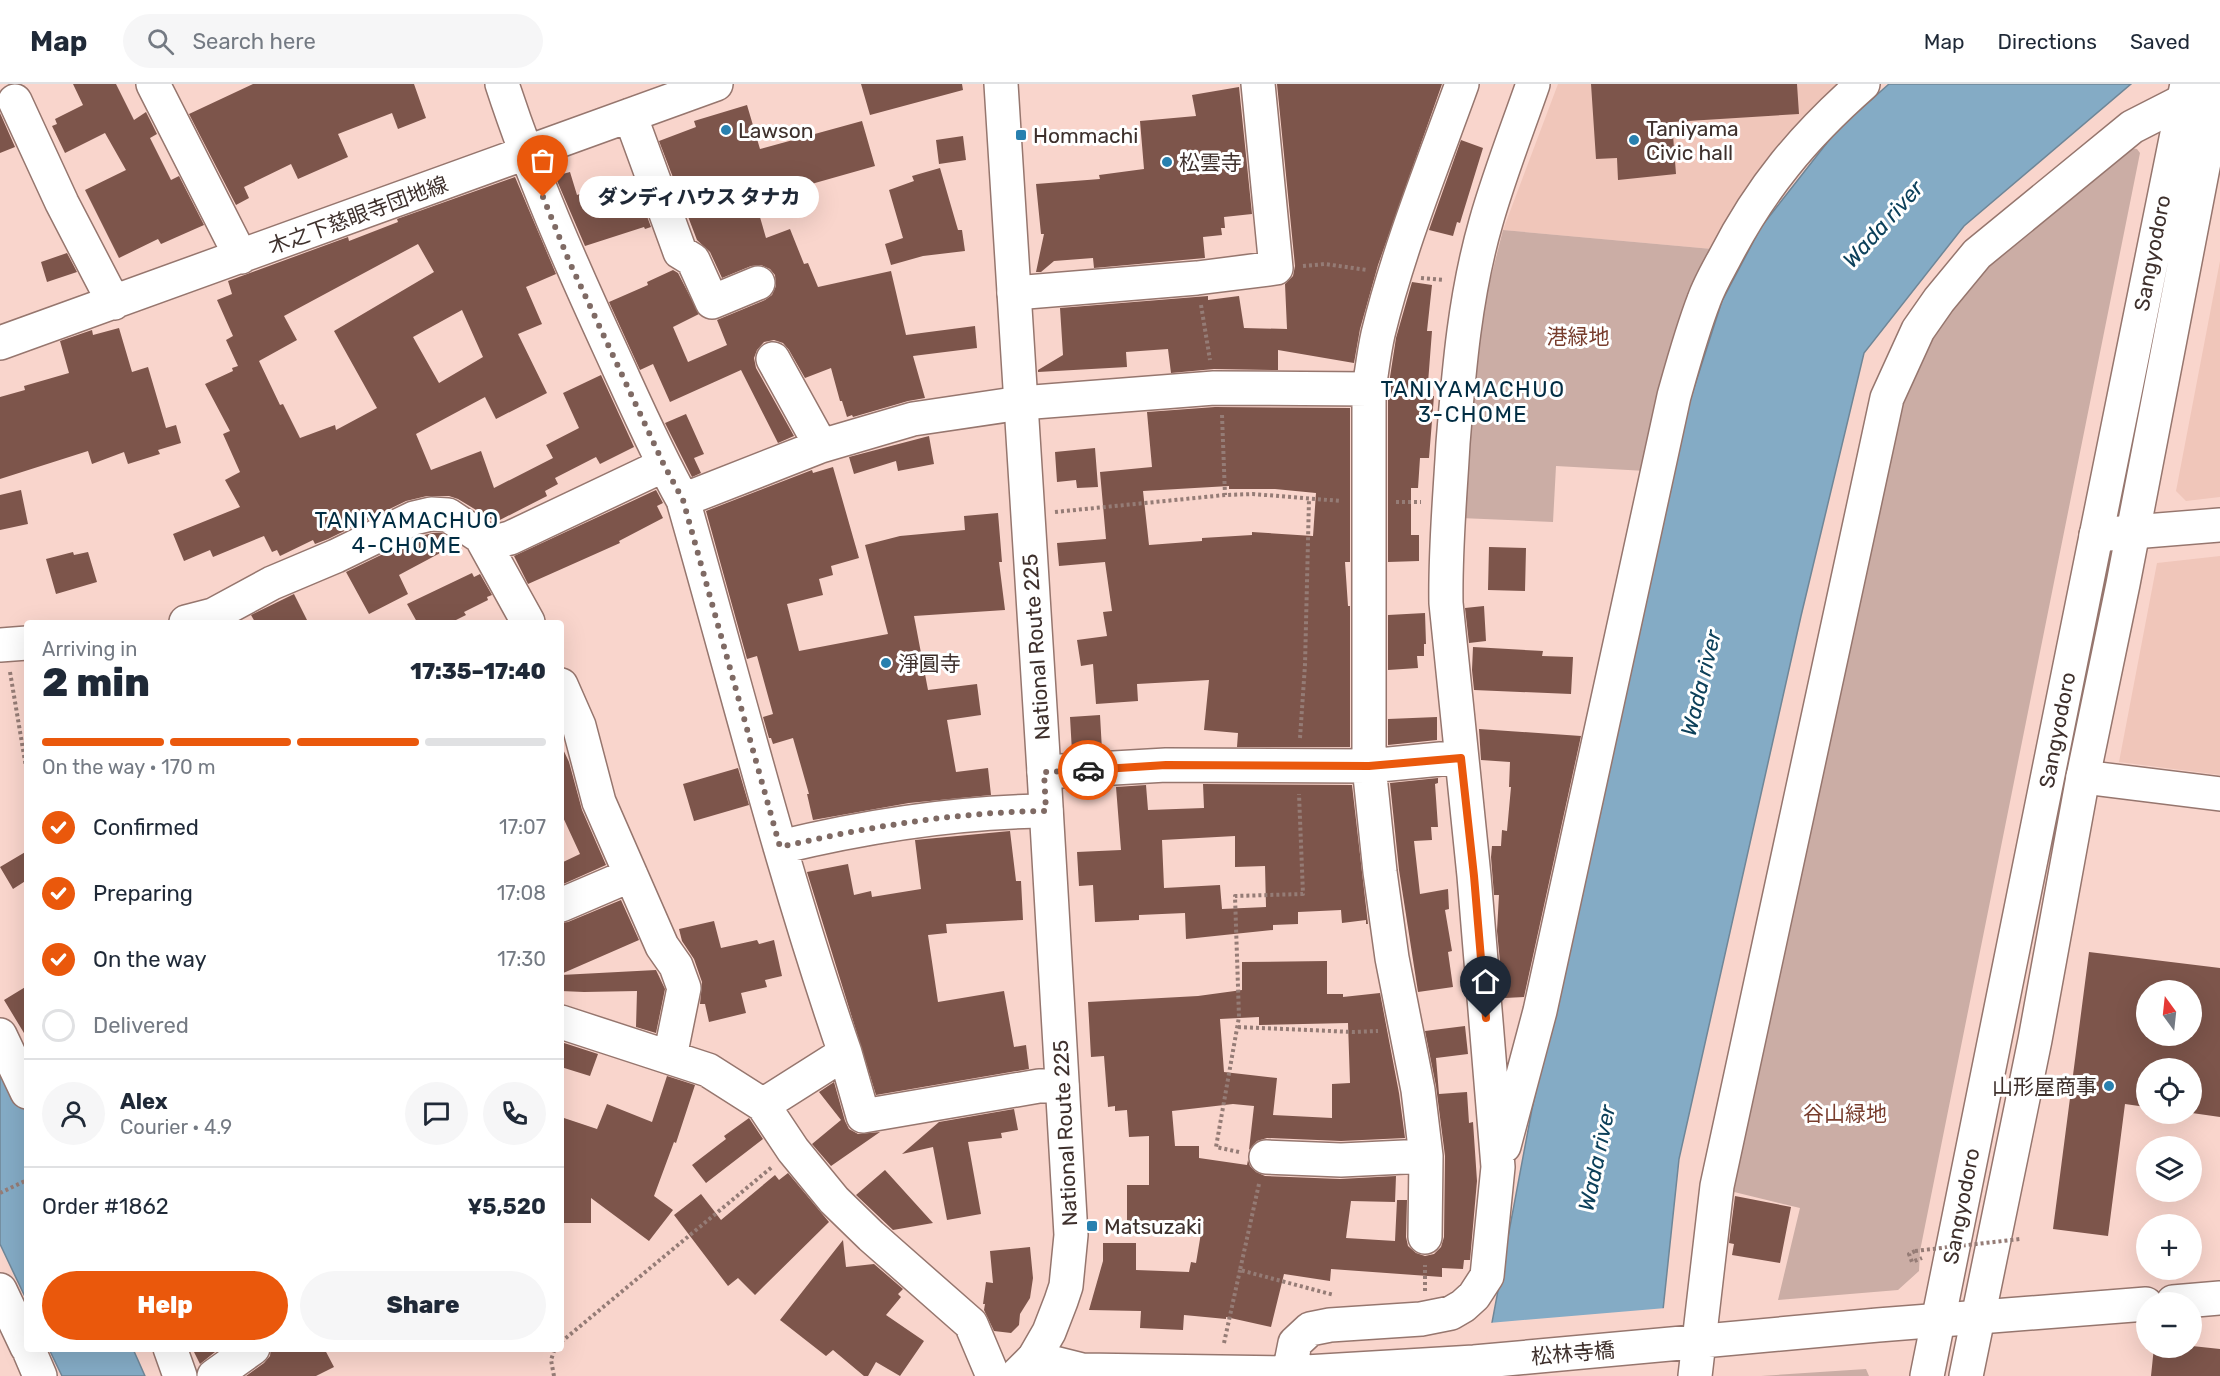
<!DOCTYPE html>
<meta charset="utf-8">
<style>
:root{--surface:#fff;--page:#f6f6f7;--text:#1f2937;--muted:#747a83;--line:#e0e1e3;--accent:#ea580c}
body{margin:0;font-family:Rubik,"Noto Sans JP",sans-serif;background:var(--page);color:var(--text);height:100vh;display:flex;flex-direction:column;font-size:22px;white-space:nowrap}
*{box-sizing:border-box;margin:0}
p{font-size:20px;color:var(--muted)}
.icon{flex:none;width:33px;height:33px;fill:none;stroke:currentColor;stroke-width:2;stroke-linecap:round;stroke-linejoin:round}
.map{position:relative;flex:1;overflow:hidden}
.panel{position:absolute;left:24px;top:536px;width:540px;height:732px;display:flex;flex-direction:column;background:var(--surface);border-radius:6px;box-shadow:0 6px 24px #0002}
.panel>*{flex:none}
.needle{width:39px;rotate:345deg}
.buttons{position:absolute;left:2136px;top:896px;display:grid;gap:12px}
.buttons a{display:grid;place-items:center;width:66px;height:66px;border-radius:50%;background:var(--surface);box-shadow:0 6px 24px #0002;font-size:30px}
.pin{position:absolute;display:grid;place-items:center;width:51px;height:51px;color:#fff;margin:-62px -26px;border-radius:50% 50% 50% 0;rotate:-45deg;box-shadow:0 0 6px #0007}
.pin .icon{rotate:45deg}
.courier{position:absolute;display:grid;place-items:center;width:60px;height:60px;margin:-30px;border:4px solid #ea580c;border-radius:50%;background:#fff;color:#222;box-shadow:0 2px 8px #0007}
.bubble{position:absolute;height:42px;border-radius:21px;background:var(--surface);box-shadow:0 6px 24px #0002;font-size:20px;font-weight:800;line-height:42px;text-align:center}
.head em{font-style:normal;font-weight:800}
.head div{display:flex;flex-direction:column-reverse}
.head{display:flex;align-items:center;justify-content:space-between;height:102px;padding:0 18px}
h1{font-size:39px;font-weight:800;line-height:45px}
.bar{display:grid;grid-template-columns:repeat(4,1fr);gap:9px 6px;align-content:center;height:72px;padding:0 18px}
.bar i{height:8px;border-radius:4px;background:var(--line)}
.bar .active{background:var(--accent)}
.bar p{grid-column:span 4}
.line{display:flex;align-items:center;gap:15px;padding:0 18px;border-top:2px solid var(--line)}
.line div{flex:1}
.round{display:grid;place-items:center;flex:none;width:63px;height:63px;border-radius:32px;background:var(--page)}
ol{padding:0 18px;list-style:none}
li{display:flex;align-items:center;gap:18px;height:66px}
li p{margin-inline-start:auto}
li .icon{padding:6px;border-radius:50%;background:var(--accent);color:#fff;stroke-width:4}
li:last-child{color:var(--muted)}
li i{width:33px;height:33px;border:3px solid var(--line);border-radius:50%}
.action{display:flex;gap:12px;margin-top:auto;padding:12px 18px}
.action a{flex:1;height:69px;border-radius:36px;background:var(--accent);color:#fff;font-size:24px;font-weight:800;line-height:69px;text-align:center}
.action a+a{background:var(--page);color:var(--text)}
header{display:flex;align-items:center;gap:36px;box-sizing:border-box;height:84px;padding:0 30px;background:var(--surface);border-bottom:2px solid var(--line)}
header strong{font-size:28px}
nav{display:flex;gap:33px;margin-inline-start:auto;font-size:21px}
.search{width:420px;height:54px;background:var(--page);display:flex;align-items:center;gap:15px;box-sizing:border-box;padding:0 21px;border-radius:33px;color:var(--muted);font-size:22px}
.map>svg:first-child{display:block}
.built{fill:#f0c6ba}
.green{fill:#cbada5}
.water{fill:#84abc5;stroke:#6f8697;stroke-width:1.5}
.pier{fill:#f9d5cc}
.building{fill:#7d554b;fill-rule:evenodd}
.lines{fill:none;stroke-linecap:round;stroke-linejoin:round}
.minor-casing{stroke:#96766e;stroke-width:36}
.major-casing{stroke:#96766e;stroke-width:36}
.highway-casing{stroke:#96766e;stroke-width:36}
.path{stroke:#957c76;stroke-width:4;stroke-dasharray:3 3;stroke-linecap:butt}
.minor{stroke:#fff;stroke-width:33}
.major{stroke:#fff;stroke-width:33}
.highway{stroke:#fff;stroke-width:33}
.path-bridge{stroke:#957c76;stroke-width:4;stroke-dasharray:3 3;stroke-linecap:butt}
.done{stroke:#7f6a64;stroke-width:6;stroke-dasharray:0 10.8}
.route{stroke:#ea580c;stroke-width:8}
.poi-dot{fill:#2880af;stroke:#fff;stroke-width:2}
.labels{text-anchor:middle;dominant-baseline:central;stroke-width:6;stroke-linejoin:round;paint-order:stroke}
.poi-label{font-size:21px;fill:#3e302c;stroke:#fff;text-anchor:start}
.street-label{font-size:21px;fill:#3e302c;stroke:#fff}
.park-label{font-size:21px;fill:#783d2d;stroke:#fff}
.water-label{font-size:22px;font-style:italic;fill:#0c405a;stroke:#fff}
.neighbourhood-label{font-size:22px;letter-spacing:1.5px;fill:#012d43;stroke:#fff}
</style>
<header>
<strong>Map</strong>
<div class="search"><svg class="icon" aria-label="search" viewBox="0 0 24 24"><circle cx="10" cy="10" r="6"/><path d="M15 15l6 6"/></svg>Search here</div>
<nav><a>Map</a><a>Directions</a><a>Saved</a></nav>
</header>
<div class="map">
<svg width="2220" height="1292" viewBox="0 0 2220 1292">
<rect width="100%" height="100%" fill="#f9d5cc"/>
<path class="built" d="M1558,0H1847L1712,165L1503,146Z
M2220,177V413L2186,417L2176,407Z
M2220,472V691L2119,678L2157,479Z"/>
<path class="green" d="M2125,63L2137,65L2140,69L1920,1167L1919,1187L1898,1206L1778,1216L1800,1124L1726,1106L1895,317L1926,254L1982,176Z
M1503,146L1712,165L1646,387L1556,382L1553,438L1460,434L1481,232Z
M1866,1285L1869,1292H1761Z"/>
<path class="water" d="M1889,0H2131L1964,142L1864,269L1801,532L1679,1075L1656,1292H1482L1532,1025L1684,335L1722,217L1761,143L1837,46Z
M0,973L27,1030V1217L0,1160Z
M49,1265H133L145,1292H62Z"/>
<path class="pier" d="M1666,1224L1659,1292H1479L1489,1239Z"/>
<path class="building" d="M73,0H116L134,36L146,28L157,50L150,54L171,96L179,92L204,141L161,160L158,155L119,174L85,106L126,86L105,49L65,69L52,42L57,40L55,35L83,21Z
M253,0H414L426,34L398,45L392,29L338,50L348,73L298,95L291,80L244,103L249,114L236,121L189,30Z
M861,0H962L963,6L870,31Z
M1277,0H1442L1378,181L1360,245L1354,279L1278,266V286L1214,285L1171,289L1168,265L1126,268L1127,283L1038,288V286L1063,271L1060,224L1208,212V216L1239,212L1244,244L1287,245L1285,200L1293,192L1295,182Z
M1591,0H1797L1799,30L1672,38L1676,90L1618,96L1617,74L1596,75Z
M1239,3L1252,130L1224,133L1225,144H1221L1222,151L1203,153L1205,174L1094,184L1093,174L1054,177L1041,188H1036L1044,150H1041L1036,100L1100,95L1099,91L1144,85L1140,37L1196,32L1192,11Z
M747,21L760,65L862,37L875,82L755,116L766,154L790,145L804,180L808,179L818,203L891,187L906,251L975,242L977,264L913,272L925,314L908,317L853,333L852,331L847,333L842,317H840L831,284L805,294L789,266L783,259L774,256L764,258L757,266L754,274L756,284L794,352L778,359L741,286L670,318L653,280L640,286L609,218L648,201L647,198L673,186L678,189L699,230L673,243L688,278L727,261L717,236L765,216L772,211L776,202L775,191L770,185L761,181L751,182L722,194L710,168L697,156L659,57L696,43L694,37Z
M0,29L15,63L0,69Z
M963,52L966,76L939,80L936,56Z
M1461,56L1483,64L1460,139L1457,138L1453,152L1429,146Z
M940,84L958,146H962L965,167L923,172L891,181L885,160L903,154L889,106L914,97L912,92Z
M570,88L577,111L632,92L651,143L645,145L644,143L585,162L555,92Z
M515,93L556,190L526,203L542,240L518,250L547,309L496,335L485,313L416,350L431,386L481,367L494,404L553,374L546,361L579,344L563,309L601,291L634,363L600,380L596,373L555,394L558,400L545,407L547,412L496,438L458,415L449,412H427L406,417L328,455L315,460L313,456L280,472L277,466L272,468L264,452L213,473L210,466L184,477L173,450L240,423L225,396L240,388L223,350L230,347L205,300L233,287L232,284L238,282L226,256L233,252L217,216L232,210L228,197L348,153L349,157L398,138L397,135ZM418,160L434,188L334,247L377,324L336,346L335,341L300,354L283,320L280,321L259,277L297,256L284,232ZM462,226L483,273L439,299L413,253Z
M67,169L77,188L47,198L41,178Z
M1412,198L1432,201L1427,247H1432L1427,312H1434L1429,374H1420L1418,404H1411V451H1419V477L1388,478V306L1396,254Z
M119,244L132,288L148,283L166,344L176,341L181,359L158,366L160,370L128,380L124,368L92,380L88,367L0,395V313L25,306L24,302L69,289L60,257L92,246L93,251Z
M1215,323L1350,324V478H1345L1348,522H1350V663H1237L1238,649L1204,646L1209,596L1137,600L1138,617L1096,620L1093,580L1081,582L1077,556L1107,552L1103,528L1112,527L1105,478L1059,482L1057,459L1106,455L1100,388L1152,383L1147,328ZM1229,402V405H1275L1316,409L1313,452L1252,448V451L1202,454V457L1149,461L1143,407Z
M686,330L704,370L694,374L701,389L692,393L665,339Z
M929,352L934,380L898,387L896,377L854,390L849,373Z
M1095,364L1098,403L1077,404L1076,396L1057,398L1055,368Z
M833,383L859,474L831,482L833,491L819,495L823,511L787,520L799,567L888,550L865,461L900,452L965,446L964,432L998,429L1002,478H999L1005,526L914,532L928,606L977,600L981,631L947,636L956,688L988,684L991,711L909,719L813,736L807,710H809L793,654L773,660L771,654H769L763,633L773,630L757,572L747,575L706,427L812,386L813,389Z
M21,406L28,440L0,446V411Z
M656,406L663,419L657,422L663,434L619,457L620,459L528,500L514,472Z
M433,449H442L457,460L399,491L408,510L369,530L346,488L420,452Z
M1489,463L1526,464L1525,507L1488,506Z
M73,468L74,471L88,468L97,498L56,510L46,475Z
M472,489L474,493L480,490L492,511L487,513L488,516L464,528L466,531L452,538H417L407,520Z
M294,510L308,538H255L251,531Z
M1484,522L1486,557L1469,559L1465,524Z
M1425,529L1426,560H1424V572H1417L1418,584L1388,586V531Z
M1473,563L1543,567L1542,572L1573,573L1571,610L1474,606L1472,586Z
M1100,631L1102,666L1072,668L1070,633Z
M1437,633V656L1388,661V635Z
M1479,645L1581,652L1524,913L1505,914V908H1503L1497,847L1499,811H1494L1491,773L1492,762H1501L1502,746L1507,747L1511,703H1509L1510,678L1481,676Z
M561,661L569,678L582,726L606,781L561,801V779L580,770L561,729Z
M738,684L749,721L694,737L683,700Z
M1438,694V699L1435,700L1438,743H1431L1432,756L1414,757L1420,810L1448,805L1449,825L1445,826L1452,867L1448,868L1453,903L1418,908L1399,786L1390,699Z
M1203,700L1352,701L1368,840H1366V836L1342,839L1341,826L1298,828V840L1273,841V846L1186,855L1185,829L1139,831V836L1095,838L1093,801L1079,802L1077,768L1121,766L1116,703L1146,701L1148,726L1204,724ZM1235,752V783L1265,782L1266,823L1222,825L1220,801L1164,804L1162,756Z
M1010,747L1016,797H1021L1023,836L946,840L947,849L928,851L938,918L1004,907L1014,963L1026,961L1029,985L876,1011L807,788L848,780L854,811L871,807L872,813L921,805L915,756Z
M27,767V796L13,805L0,783Z
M621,816L639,856L561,890V839L568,838Z
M714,837L721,864L757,856L759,860L774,856L782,892L765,896L767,903L741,909L746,929L709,938L705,920H700L702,898L694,875L682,857L679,845Z
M2089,868L2220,884V1033L2192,1029V984H2146V1023L2125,1020L2108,1152L2053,1145ZM2146,906H2192V951H2146Z
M1327,877V910H1343V913L1380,909L1399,1009L1405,1054L1341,1057L1267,1054L1257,1057L1249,1066L1254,1022L1233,1020L1172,1027L1175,1062H1199V1074L1247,1081L1248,1076L1250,1082L1256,1088L1265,1092L1340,1095L1396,1092L1395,1118L1351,1117L1346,1154L1395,1157L1397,1116H1407L1406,1153L1408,1162L1416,1169L1425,1172L1434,1170L1441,1163L1444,1153L1445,1072L1436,1002L1425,947L1465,942L1468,970L1436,974L1439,1010L1467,1008L1469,1039L1473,1038L1477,1097L1470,1176H1464L1463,1185L1442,1184V1193L1331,1185L1330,1197L1284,1190L1271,1243L1226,1233V1235L1184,1231L1183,1246L1140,1244L1141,1227L1089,1226L1103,1177V1159H1136V1186L1189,1188L1191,1178L1196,1179L1203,1137L1147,1138V1147H1127V1101H1149V1052L1129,1053L1127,1026L1115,1027V1022L1108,1023L1104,972L1091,973L1088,918L1198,912L1242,906V878ZM1259,933V941L1348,939L1350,999L1332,1000V1034L1273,1031L1277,994L1224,988L1220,935Z
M656,886L665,905L656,949L636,943L637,907L584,908L561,907V891Z
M27,902V954L4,916Z
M561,958L598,970L590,992L561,983Z
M667,992L695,1001L676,1059L674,1058L654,1112L673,1126L649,1157L591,1114V1139H561V1033L597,1045L607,1020L652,1038Z
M834,998L845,1037L849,1045L858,1050L880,1048L831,1082L812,1060L841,1036L819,1008Z
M1014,1025L1018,1046L1001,1049L1002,1054L968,1058L981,1130L947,1136L933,1063L902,1070L939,1038Z
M749,1034L763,1055L706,1099L692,1081L726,1055L724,1052Z
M885,1086L933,1139L893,1146L856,1111Z
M788,1089L829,1138L755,1211L738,1194L728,1202L674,1131L701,1110L721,1136L775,1091L779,1096Z
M1735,1112L1791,1123L1780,1179L1732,1171L1734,1160L1729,1159Z
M843,1156L846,1183L874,1180L903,1205L898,1210L901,1213L886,1231L924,1257L900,1292L876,1278L868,1292H864L833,1266L826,1272L780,1236Z
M1030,1163L1033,1194L1030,1214L1020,1230L1019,1241L1011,1249L994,1247L984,1226L985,1220H983L986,1198L993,1199L990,1167Z
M2192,1262L2220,1265V1292H2151L2154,1263Z
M192,1264H220L200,1280Z
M271,1264H324L334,1283L316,1292H246L264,1279L270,1272Z"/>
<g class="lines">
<defs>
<path id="minor" d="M153,0L241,173
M502,0C532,92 571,180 611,267C634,317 656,368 683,416C736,601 782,787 845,969L763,1021
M15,17L62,119L114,219
M630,31L680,168L693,176L712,218L758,199
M1014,209L1197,194L1276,184L1258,0
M0,259L716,0
M773,275L821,362
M683,416L821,362L913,335L1021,319L1214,304L1369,305
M2096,451L2220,441
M481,453L528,538
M186,538L213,531L272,499L336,472L414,434L431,430L448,431L481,453L495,458L510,454L664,381
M0,561L27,559
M561,601L579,642L599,718L662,862L676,882L684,904L670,973
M1044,688L1166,681L1369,682L1461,673
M2083,693L2220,710
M780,763C867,742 956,728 1046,727
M561,821L631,791
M561,938L708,986L763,1021L793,1066L834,1116L871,1152L971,1240L990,1285
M0,951L27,1008
M845,969L863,1032L1039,1002H1062
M1504,1062L1540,927L1674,312C1683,280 1692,247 1704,216C1709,202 1717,188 1724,175C1761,103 1803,53 1863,0
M1266,1073L1341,1076L1426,1072
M1425,1153L1426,1072L1418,1006L1392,874L1380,788L1369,682V305C1372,286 1374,268 1378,250C1399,164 1432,83 1462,0
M0,1206L27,1263
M2173,1218L2220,1214
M28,1264L40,1292
M170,1264L180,1292
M1289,1289L1295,1259L1310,1245L1330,1241L1421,1235L1451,1229L1463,1222L1474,1212L1487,1192L1498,1083L1474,792L1446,519C1445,465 1450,413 1453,359C1459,285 1465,211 1486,138C1499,92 1517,46 1533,0
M214,1292L253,1264
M1037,1292L1034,1274L1082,1286L1289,1289L1474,1278L1878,1241L2146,1220
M1695,1292L1717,1102L1887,314L1918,246L1939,216L1977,170L2132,43L2183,17"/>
<path id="major" d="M1927,1292L2187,0
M1966,1292L2035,956L2083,693L2123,500L2219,0"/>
<path id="highway" d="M1001,0L1044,688L1071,1151L1066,1202L1061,1217L1049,1248L1034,1274L1016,1292"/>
</defs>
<use href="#minor" class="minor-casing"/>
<use href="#major" class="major-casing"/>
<use href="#highway" class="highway-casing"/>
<path class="path" d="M1303,182L1325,180L1367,186
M1421,194L1444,196
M1201,221L1210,276
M1398,305H1430
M1222,331L1225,411
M1396,418H1421
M1055,428L1225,411L1253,410L1341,417
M10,588L27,689
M1300,654L1305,581L1309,415
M1238,943L1354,948L1378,947
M1239,1068L1216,1063L1239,933L1235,812L1303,810L1299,710
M1259,1100L1240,1186L1334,1211
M0,1109L27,1096
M1915,1167L1909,1170L1912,1178L1922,1174
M1425,1207V1181
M561,1258L772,1083
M1224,1259L1240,1186
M554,1292L551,1276L555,1264"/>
<use href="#minor" class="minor"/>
<use href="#major" class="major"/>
<use href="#highway" class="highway"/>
<path class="path-bridge" d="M1915,1167L2020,1155"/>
</g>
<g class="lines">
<path class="done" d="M543,113L569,177L664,381L683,416L780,763C867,743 956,728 1046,727L1044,688L1088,686"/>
<path class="route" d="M1088,686L1166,681L1369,682L1461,674L1474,792L1486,934"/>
</g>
<g class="poi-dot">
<circle cx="726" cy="46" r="6"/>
<rect x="1015" y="45" width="12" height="12" rx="3"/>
<circle cx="1634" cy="56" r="6"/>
<circle cx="1167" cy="78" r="6"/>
<circle cx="886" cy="579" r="6"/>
<circle cx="2109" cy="1002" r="6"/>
<rect x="1086" y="1136" width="12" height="12" rx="3"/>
</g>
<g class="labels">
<g class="poi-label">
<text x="1646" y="44">Taniyama<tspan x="1646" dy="24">Civic hall</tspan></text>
<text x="738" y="46">Lawson</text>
<text x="1033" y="51">Hommachi</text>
<text x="1179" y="78">松雲寺</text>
<text x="898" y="579">淨圓寺</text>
<text x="2097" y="1002" text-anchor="end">山形屋商事</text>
<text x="1104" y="1142">Matsuzaki</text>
</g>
<g class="street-label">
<text transform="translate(358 131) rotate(-20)">木之下慈眼寺団地線</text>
<text transform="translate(2152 169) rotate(-79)">Sangyodoro</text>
<text transform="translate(1036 563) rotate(-94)">National Route 225</text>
<text transform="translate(2057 646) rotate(-79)">Sangyodoro</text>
<text transform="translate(1065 1049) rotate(-93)">National Route 225</text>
<text transform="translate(1961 1122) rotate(-79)">Sangyodoro</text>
<text transform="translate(1573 1269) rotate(-5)">松林寺橋</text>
</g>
<g class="park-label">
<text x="1578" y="252">港緑地</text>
<text x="1845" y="1029">谷山緑地</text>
</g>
<g class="water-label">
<text transform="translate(1883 140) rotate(-48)">Wada river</text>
<text transform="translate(1701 599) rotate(-76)">Wada river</text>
<text transform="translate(1597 1074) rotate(-78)">Wada river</text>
</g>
<g class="neighbourhood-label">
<text x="1473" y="305">TANIYAMACHUO<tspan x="1473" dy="25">3-CHOME</tspan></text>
<text x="407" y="436">TANIYAMACHUO<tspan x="407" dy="25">4-CHOME</tspan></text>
</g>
</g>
</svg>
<div class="buttons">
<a><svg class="needle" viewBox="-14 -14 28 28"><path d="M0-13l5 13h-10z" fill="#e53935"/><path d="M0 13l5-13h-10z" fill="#747a83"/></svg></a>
<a><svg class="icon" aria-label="locate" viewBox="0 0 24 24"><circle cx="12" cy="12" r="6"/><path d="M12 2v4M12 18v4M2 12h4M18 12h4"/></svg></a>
<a><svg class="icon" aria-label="layers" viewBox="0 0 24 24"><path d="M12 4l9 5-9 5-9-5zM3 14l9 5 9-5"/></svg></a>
<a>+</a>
<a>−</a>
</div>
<div class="pin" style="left:543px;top:113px;background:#ea580c"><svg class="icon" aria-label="bag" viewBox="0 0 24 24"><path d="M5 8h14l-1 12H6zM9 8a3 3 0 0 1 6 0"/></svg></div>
<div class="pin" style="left:1486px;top:934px;background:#1f2937"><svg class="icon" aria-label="home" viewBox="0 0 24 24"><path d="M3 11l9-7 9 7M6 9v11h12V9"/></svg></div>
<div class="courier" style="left:1088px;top:686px"><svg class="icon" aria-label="car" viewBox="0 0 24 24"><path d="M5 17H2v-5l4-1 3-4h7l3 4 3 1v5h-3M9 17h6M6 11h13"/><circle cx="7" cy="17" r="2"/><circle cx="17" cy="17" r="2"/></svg></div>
<div class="bubble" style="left:579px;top:92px;width:240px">ダンディハウス タナカ</div>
<section class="panel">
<div class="head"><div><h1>2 min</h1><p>Arriving in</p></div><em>17:35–17:40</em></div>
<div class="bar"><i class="active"></i><i class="active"></i><i class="active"></i><i></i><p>On the way · 170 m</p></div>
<ol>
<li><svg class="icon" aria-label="check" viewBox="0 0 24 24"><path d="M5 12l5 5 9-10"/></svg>Confirmed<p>17:07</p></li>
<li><svg class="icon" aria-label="check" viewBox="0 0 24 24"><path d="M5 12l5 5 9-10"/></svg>Preparing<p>17:08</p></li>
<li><svg class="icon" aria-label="check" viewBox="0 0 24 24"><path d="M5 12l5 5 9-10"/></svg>On the way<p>17:30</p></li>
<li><i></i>Delivered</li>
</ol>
<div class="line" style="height:108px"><a class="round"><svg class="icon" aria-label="person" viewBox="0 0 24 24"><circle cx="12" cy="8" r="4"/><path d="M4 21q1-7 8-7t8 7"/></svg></a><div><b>Alex</b><p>Courier · 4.9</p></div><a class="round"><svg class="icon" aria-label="chat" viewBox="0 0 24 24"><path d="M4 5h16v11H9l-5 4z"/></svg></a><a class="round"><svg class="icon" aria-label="phone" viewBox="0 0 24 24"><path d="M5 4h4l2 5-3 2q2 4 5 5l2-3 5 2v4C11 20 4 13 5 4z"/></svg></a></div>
<div class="line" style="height:78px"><div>Order #1862</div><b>¥5,520</b></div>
<div class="action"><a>Help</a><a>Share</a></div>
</section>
</div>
